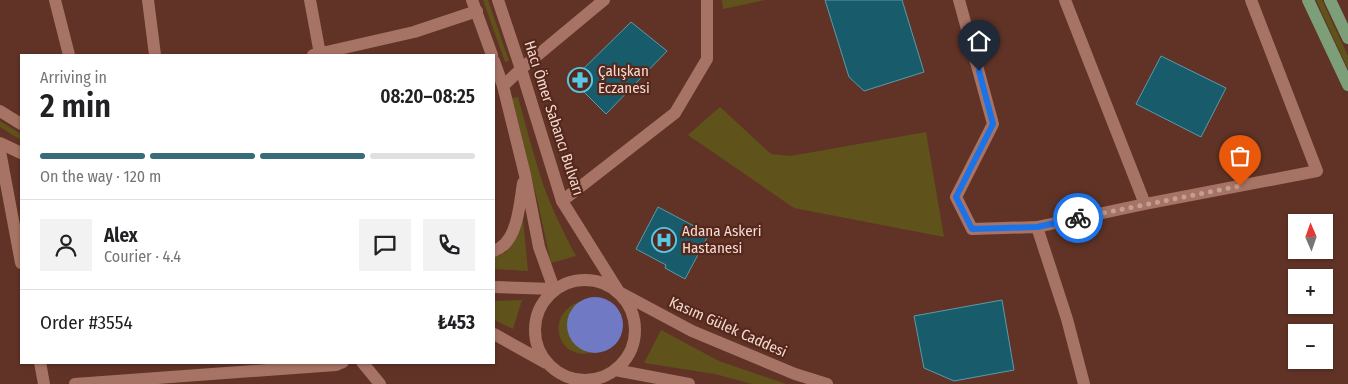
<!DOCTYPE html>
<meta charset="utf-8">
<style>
:root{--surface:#fff;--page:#f2f2f2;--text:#202124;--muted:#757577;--line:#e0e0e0;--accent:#396c7a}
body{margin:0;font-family:"Fira Sans Condensed",sans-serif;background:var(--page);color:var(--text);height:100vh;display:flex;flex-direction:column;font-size:19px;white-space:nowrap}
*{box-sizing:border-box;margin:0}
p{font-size:16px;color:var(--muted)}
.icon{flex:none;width:28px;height:28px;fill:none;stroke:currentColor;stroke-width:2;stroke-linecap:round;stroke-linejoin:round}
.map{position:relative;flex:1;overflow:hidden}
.side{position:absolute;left:20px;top:54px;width:475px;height:310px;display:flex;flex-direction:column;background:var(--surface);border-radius:0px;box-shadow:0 1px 4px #0004}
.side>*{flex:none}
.needle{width:32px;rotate:358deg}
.tools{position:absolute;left:1288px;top:214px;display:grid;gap:10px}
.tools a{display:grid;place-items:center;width:45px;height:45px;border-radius:0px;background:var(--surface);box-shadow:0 1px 4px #0004;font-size:25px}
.pin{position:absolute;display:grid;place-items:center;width:42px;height:42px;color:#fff;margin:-51px -21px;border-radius:50% 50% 50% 0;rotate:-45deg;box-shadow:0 0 5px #0007}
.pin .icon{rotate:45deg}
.courier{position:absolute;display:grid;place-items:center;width:50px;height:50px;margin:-25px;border:4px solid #1a73e8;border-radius:50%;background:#fff;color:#222;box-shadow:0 1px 6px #0007}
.head em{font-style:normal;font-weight:600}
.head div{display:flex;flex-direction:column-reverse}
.head{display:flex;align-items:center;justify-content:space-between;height:85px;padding:0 20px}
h1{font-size:32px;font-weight:600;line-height:38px}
.bar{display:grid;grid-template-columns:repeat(4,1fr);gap:8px 5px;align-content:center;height:60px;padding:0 20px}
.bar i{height:6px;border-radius:4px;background:var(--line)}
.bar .on{background:var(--accent)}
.bar p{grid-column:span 4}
.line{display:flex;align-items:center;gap:12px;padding:0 20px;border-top:1px solid var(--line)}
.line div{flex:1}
.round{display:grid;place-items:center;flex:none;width:52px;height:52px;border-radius:0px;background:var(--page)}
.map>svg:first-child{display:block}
.green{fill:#5f531b}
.water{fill:#6f79c4}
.building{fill:#185b6a;stroke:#5b9aaa}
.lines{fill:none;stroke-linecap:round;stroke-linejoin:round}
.street{stroke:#a77365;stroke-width:12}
.secondary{stroke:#a77365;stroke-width:12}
.primary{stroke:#7c9f79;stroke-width:12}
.done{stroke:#c29f94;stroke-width:5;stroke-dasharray:0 9}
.route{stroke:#1a73e8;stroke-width:6}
.labels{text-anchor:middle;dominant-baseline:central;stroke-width:4.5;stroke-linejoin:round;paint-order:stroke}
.poi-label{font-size:15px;fill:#f6d9d0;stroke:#54281c;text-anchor:start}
.street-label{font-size:15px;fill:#f6d9d0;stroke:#54281c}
</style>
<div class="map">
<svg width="1348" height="384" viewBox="0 0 1348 384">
<rect width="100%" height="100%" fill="#603326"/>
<path class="green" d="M483,0H488L509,61L505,62Z
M722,0H765L723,9Z
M1316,0H1322L1348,56V69Z
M518,97C525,123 532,149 540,175C549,203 562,230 576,256L551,263L537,199L512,98Z
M720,107L771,154L790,156L802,154L926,132L944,237L794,208L688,135Z
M0,121L21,134V140L0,127Z
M523,218L528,271L494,269V257L506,252Z
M522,300L513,329L494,320V301Z
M578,302H587L601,349C563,369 540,319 578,302Z
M661,330L719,361L786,384H752L715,374L644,363Z"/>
<path class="water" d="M567 325a28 28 0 1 1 56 0a28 28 0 1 1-56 0Z"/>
<path class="building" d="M825,0H902L924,72L864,91L849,77Z
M631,22L667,51L606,114L572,80Z
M1161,56L1226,88L1201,137L1136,104Z
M658,207L709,234L685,279L665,268L666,265L636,249Z
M1002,300L1014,370L954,381L924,368L914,316Z"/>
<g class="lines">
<path class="street" d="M55,0L69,55
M148,0L155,55
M310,0L320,54
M959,0L993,124L956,197L972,229L1037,227L1067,319L1084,384
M1065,0L1145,204
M313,55L414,32L477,11
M503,86L521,69L604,0
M0,151L21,263
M562,201L675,113L707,59V0
M1037,227L1145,204L1317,171L1251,0
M40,362L44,384
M362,362L380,384
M75,384L336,365L343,362"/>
<path class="secondary" d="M472,0L492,55
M498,0L521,69L562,201L619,292L692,331L795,374L827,384
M494,61L503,86L525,175L539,247L554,289
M0,111L21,124
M0,143L21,153
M494,251C496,249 499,249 501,247C518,236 520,201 523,183
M535 330a50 50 0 1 1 100 0a50 50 0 1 1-100 0Z
M494,287L554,289
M494,334L546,363
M615,370L689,384"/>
<path class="primary" d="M1308,0L1348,85
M1330,0L1348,38"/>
</g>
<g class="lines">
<path class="done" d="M1078,218L1240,186"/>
<path class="route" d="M979,71L993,124L956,197L972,229L1037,227L1078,218"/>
</g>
<defs>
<symbol id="pharmacy-ring" viewBox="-11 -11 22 22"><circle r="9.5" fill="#54281c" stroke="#58c8e4" stroke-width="1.5"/><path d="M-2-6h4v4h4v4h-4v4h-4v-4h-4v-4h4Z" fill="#58c8e4"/></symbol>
<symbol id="hospital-ring" viewBox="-11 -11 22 22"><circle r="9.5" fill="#54281c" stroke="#58c8e4" stroke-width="1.5"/><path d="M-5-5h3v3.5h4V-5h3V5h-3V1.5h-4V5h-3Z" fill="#58c8e4"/></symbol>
</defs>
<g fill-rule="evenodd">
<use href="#pharmacy-ring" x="566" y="66" width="28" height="28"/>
<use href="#hospital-ring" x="650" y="226" width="28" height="28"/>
</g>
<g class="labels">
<g class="poi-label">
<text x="598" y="71">Çalışkan<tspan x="598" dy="17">Eczanesi</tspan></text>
<text x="682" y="231">Adana Askeri<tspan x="682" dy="17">Hastanesi</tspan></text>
</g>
<g class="street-label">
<text transform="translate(554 118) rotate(72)">Hacı Ömer Sabancı Bulvarı</text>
<text transform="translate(728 327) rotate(24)">Kasım Gülek Caddesi</text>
</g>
</g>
</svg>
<div class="tools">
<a><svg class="needle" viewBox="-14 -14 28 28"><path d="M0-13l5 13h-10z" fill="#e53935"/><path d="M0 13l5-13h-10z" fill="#757577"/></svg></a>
<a>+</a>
<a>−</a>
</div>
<div class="pin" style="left:1240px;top:186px;background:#ea580c"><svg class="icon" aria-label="bag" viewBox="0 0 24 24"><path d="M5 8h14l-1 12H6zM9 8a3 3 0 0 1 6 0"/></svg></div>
<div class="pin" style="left:979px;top:71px;background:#1f2937"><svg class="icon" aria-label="home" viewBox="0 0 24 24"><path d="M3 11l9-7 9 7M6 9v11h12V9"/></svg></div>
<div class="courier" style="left:1078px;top:218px"><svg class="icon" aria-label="bike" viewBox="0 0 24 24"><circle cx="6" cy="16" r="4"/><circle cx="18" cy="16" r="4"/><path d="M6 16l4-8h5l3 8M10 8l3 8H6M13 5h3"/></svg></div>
<section class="side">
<div class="head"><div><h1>2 min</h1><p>Arriving in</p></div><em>08:20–08:25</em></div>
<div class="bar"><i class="on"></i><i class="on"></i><i class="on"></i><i></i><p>On the way · 120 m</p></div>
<div class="line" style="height:90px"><a class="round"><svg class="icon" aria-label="person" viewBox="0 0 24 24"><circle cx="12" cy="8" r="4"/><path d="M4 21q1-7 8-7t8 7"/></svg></a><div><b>Alex</b><p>Courier · 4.4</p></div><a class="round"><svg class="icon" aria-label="chat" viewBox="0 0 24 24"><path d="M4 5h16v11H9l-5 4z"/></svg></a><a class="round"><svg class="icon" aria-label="phone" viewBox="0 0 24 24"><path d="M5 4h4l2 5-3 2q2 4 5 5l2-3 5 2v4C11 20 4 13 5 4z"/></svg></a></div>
<div class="line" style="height:65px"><div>Order #3554</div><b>₺453</b></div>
</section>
</div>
